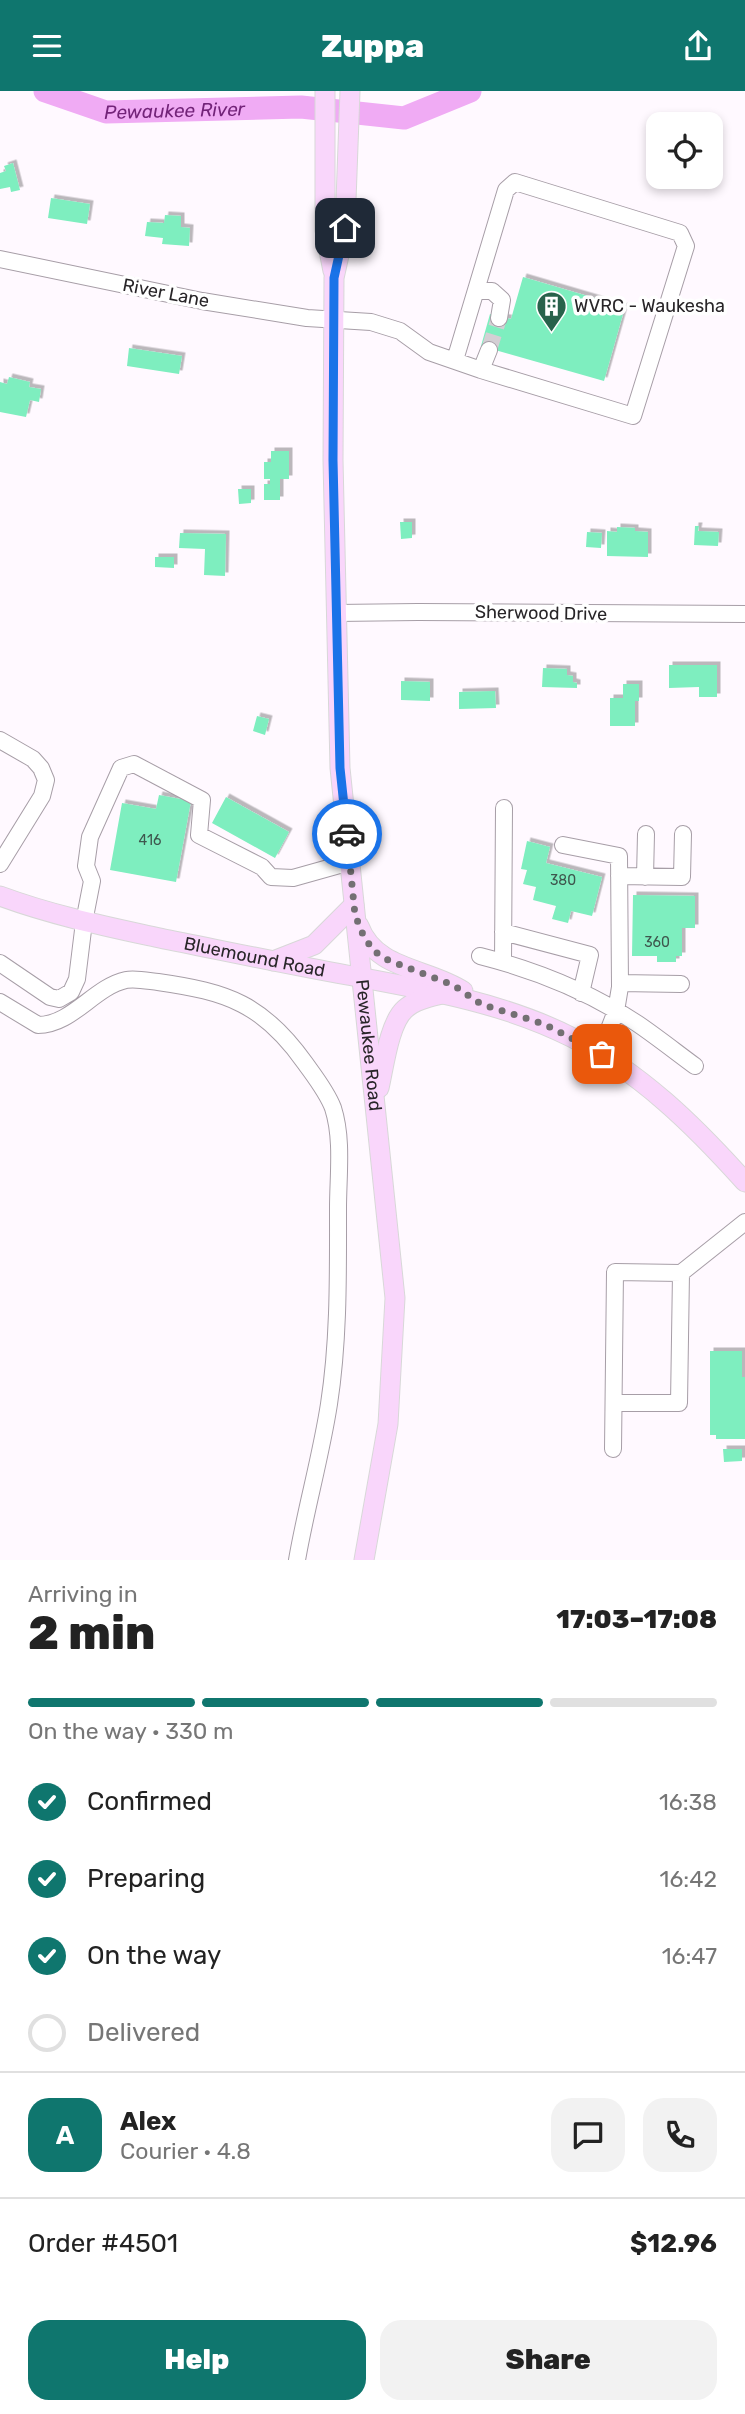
<!DOCTYPE html>
<meta charset="utf-8">
<style>
:root{--surface:#fff;--page:#f2f2f2;--text:#222;--muted:#767676;--line:#e0e0e0;--accent:#0f766e}
body{margin:0;font-family:Rubik,sans-serif;background:var(--page);color:var(--text);height:100vh;display:flex;flex-direction:column;font-size:26px;white-space:nowrap}
*{box-sizing:border-box;margin:0}
p{font-size:23px;color:var(--muted)}
.icon{flex:none;width:38px;height:38px;fill:none;stroke:currentColor;stroke-width:2;stroke-linecap:round;stroke-linejoin:round}
.map{position:relative;height:1469px;overflow:hidden}
.drawer{display:flex;flex-direction:column;background:var(--surface);flex:1}
.drawer>*{flex:none}
.tools{position:absolute;left:646px;top:21px;display:grid;gap:14px}
.tools a{display:grid;place-items:center;width:77px;height:77px;border-radius:14px;background:var(--surface);box-shadow:0 4px 10px #0003;font-size:35px}
.pin{position:absolute;display:grid;place-items:center;width:60px;height:60px;color:#fff;margin:-30px;border-radius:14px;box-shadow:0 4px 10px #0006}
.courier{position:absolute;display:grid;place-items:center;width:70px;height:70px;margin:-35px;border:5px solid #1a73e8;border-radius:50%;background:#fff;color:#222;box-shadow:0 2px 9px #0007}
.headline em{font-style:normal;font-weight:800}
.headline div{display:flex;flex-direction:column-reverse}
.headline{display:flex;align-items:center;justify-content:space-between;height:119px;padding:0 28px}
h1{font-size:46px;font-weight:800;line-height:52px}
.bar{display:grid;grid-template-columns:repeat(4,1fr);gap:10px 7px;align-content:center;height:84px;padding:0 28px}
.bar i{height:9px;border-radius:5px;background:var(--line)}
.bar .selected{background:var(--accent)}
.bar p{grid-column:span 4}
.line{display:flex;align-items:center;gap:18px;padding:0 28px;border-top:2px solid var(--line)}
.line div{flex:1}
.round{display:grid;place-items:center;flex:none;width:74px;height:74px;border-radius:21px;background:var(--page)}
ol{padding:0 28px;list-style:none}
li{display:flex;align-items:center;gap:21px;height:77px}
li p{margin-inline-start:auto}
li .icon{padding:7px;border-radius:50%;background:var(--accent);color:#fff;stroke-width:4}
li:last-child{color:var(--muted)}
li i{width:38px;height:38px;border:4px solid var(--line);border-radius:50%}
.primary-button{display:flex;gap:14px;margin-top:auto;padding:14px 28px}
.primary-button a{flex:1;height:80px;border-radius:21px;background:var(--accent);color:#fff;font-size:28px;font-weight:800;line-height:80px;text-align:center}
.primary-button a+a{background:var(--page);color:var(--text)}
header{display:flex;justify-content:space-between;align-items:center;height:91px;padding:0 28px;background:var(--accent);color:#fff;font-size:32px;font-weight:800}
.map>svg:first-child{display:block}
.lines{fill:none;stroke-linecap:round;stroke-linejoin:round}
.river{stroke:#f0abf4;stroke-width:23}
.building{fill:#7eeebf;filter:url(#shadow)}
.minor-tunnel{stroke:#d4cfd4;stroke-width:16;stroke-dasharray:16 8;stroke-linecap:butt}
.minor-casing{stroke:#a79ea7;stroke-width:18}
.major-casing{stroke:#d8d8d8;stroke-width:21}
.minor{stroke:#fff;stroke-width:16}
.major{stroke:#f9d6fb;stroke-width:19}
.done{stroke:#736f73;stroke-width:7;stroke-dasharray:0 12.6}
.route{stroke:#1a73e8;stroke-width:9}
.labels{text-anchor:middle;dominant-baseline:central;stroke-width:7;stroke-linejoin:round;paint-order:stroke}
.number-label{font-size:14px;fill:#3e574e}
.street-label{font-size:18px;fill:#282528;stroke:#fff}
.poi-label{font-size:18px;fill:#282528;stroke:#fff;text-anchor:start}
.water-label{font-size:19px;font-style:italic;fill:#732479;stroke:#fff}
</style>
<header><svg class="icon" aria-label="menu" viewBox="0 0 24 24"><path d="M4 6h16M4 12h16M4 18h16"/></svg>Zuppa<svg class="icon" aria-label="share" viewBox="0 0 24 24"><path d="M12 15V3M7 8l5-5 5 5M5 13v7h14v-7"/></svg></header>
<div class="map">
<svg width="745" height="1469" viewBox="0 0 745 1469">
<defs>
<filter id="shadow"><feDropShadow dx="3.5" dy="-3.5" stdDeviation="0" flood-color="#0004"/></filter>
</defs>
<rect width="100%" height="100%" fill="#fff9ff"/>
<g class="lines">
<path class="river" id="s1" d="M45,0L106,21L301,16L404,27L470,0"/>
</g>
<path class="building" d="M13,72L20,99L11,101L10,96L0,98V82L6,80L4,75Z
M51,107L90,113L87,133L48,127Z
M165,124L181,125V136L190,137L189,155L162,153L163,147L145,145L147,131L164,132Z
M523,186L625,216L604,290L481,255L490,223L511,228Z
M129,257L182,265L179,283L127,275Z
M9,286L30,291L29,296L41,298L39,311L30,309L26,326L0,321V291L7,293Z
M271,360H289V388H280V409H264V393H270V388H264V371H271Z
M238,398H251V412L239,413Z
M400,431H412V447L401,448Z
M695,435H699L698,440L719,441L718,455L694,454Z
M617,436L635,437V440L648,441V466L607,465V440L617,441Z
M587,441L602,442L601,457L586,456Z
M180,442L226,443L225,485L204,484L205,458L179,457Z
M155,466H174V477L155,476Z
M669,574H717V606H699V596L669,597Z
M543,577L567,578V584L573,585V591L577,592V597L542,596Z
M401,590L430,591V610L401,609Z
M623,593H639V610H635V635H610V607H623Z
M495,600L496,617L459,618V601Z
M257,625L269,628L265,644L253,640Z
M159,704L191,710L176,791L110,779L122,712L156,718Z
M226,706L289,741L275,767L212,732Z
M527,750L550,756L546,772L602,786L592,825L571,820L568,832L552,828L556,815L533,809L536,796L523,793L527,779L521,778Z
M633,804L695,805V837H682V865H676V871H657V865H632Z
M710,1260H742V1286H745V1348H716V1344H710Z
M723,1358H742V1370L724,1371Z"/>
<g class="lines">
<path class="minor-tunnel" d="M489,259L499,227"/>
<defs>
<path id="minor" d="M0,168L202,210L307,227L371,231L400,240L429,261L481,279L633,325L686,155L680,142L515,91L506,99L455,269
M476,200H492L502,209L499,227
M481,279L489,259
M336,522L418,521L745,523
M0,649L33,668L41,677L46,689L42,705L0,773
M563,754L619,765L620,896L616,920L600,961
M619,785L682,786L683,743
M645,786L646,743
M503,841L590,864L581,902
M480,865C535,879 590,901 638,933C657,946 676,961 695,975
M503,871L504,717
M0,872L50,906L59,908L71,901L77,888L84,831L92,790L86,775L90,746L121,677L134,673L202,709L199,744L262,776L271,786L293,787L350,771
M620,892L681,893
M0,911L38,934C72,934 94,896 126,889C135,887 149,890 158,891C228,901 263,913 305,972C315,986 327,1001 333,1017C343,1048 338,1085 338,1117C338,1182 339,1248 329,1313C321,1365 306,1417 297,1469
M614,1312H679L681,1182
M613,1358L615,1181L681,1182L745,1131"/>
<g id="major">
<path d="M325,0V139L333,180"/>
<path id="s2" d="M350,0L345,137L334,187L333,369L340,677L395,1207L388,1333L364,1469"/>
<path id="s3" d="M0,805C54,825 109,836 164,848C225,860 286,873 347,884C422,898 502,911 571,946C640,981 694,1034 745,1091"/>
<path d="M359,835C375,879 428,877 463,900"/>
<path d="M273,870L314,854L354,814"/>
<path d="M379,997C384,976 389,932 405,918C415,909 430,906 442,903"/>
</g>
</defs>
<use href="#minor" class="minor-casing"/>
<use href="#major" class="major-casing"/>
<use href="#minor" class="minor"/>
<use href="#major" class="major"/>
</g>
<g class="lines">
<path class="done" d="M347,743L355,824L364,846L374,860L388,869L453,894L481,913L544,933L602,963"/>
<path class="route" d="M345,137L334,187L333,369L340,677L347,743"/>
</g>
<defs>
<symbol id="building-pin" viewBox="-11 -11 22 30"><path d="M0 17L-7.5 6A9.5 9.5 0 1 1 7.5 6Z" fill="#28624b" stroke="#fff"/><path d="M-4-6H4V6H1V3H-1V6H-4ZM-2.5-4.3h1.7v1.8h-1.7ZM.8-4.3h1.7v1.8H.8ZM-2.5-1h1.7V.8h-1.7ZM.8-1h1.7V.8H.8Z" fill="#fff"/></symbol>
</defs>
<g fill-rule="evenodd">
<use href="#building-pin" x="534" y="198" width="35" height="47"/>
</g>
<g class="labels">
<g class="number-label">
<text x="150" y="749">416</text>
<text x="563" y="789">380</text>
<text x="657" y="851">360</text>
</g>
<g class="street-label">
<text transform="translate(166 202) rotate(11)">River Lane</text>
<text transform="translate(541 522) rotate(1)">Sherwood Drive</text>
<text stroke="none"><textPath href="#s3" startOffset="262">Bluemound Road</textPath></text>
<text stroke="none"><textPath href="#s2" startOffset="957">Pewaukee Road</textPath></text>
</g>
<g class="poi-label">
<text x="574" y="215">WVRC - Waukesha</text>
</g>
<g class="water-label">
<text stroke="none"><textPath href="#s1" startOffset="133">Pewaukee River</textPath></text>
</g>
</g>
</svg>
<div class="tools">
<a><svg class="icon" aria-label="locate" viewBox="0 0 24 24"><circle cx="12" cy="12" r="6"/><path d="M12 2v4M12 18v4M2 12h4M18 12h4"/></svg></a>
</div>
<div class="pin" style="left:602px;top:963px;background:#ea580c"><svg class="icon" aria-label="bag" viewBox="0 0 24 24"><path d="M5 8h14l-1 12H6zM9 8a3 3 0 0 1 6 0"/></svg></div>
<div class="pin" style="left:345px;top:137px;background:#1f2937"><svg class="icon" aria-label="home" viewBox="0 0 24 24"><path d="M3 11l9-7 9 7M6 9v11h12V9"/></svg></div>
<div class="courier" style="left:347px;top:743px"><svg class="icon" aria-label="car" viewBox="0 0 24 24"><path d="M5 17H2v-5l4-1 3-4h7l3 4 3 1v5h-3M9 17h6M6 11h13"/><circle cx="7" cy="17" r="2"/><circle cx="17" cy="17" r="2"/></svg></div>
</div>
<section class="drawer">
<div class="headline"><div><h1>2 min</h1><p>Arriving in</p></div><em>17:03–17:08</em></div>
<div class="bar"><i class="selected"></i><i class="selected"></i><i class="selected"></i><i></i><p>On the way · 330 m</p></div>
<ol>
<li><svg class="icon" aria-label="check" viewBox="0 0 24 24"><path d="M5 12l5 5 9-10"/></svg>Confirmed<p>16:38</p></li>
<li><svg class="icon" aria-label="check" viewBox="0 0 24 24"><path d="M5 12l5 5 9-10"/></svg>Preparing<p>16:42</p></li>
<li><svg class="icon" aria-label="check" viewBox="0 0 24 24"><path d="M5 12l5 5 9-10"/></svg>On the way<p>16:47</p></li>
<li><i></i>Delivered</li>
</ol>
<div class="line" style="height:126px"><b class="round" style="background:var(--accent);color:#fff">A</b><div><b>Alex</b><p>Courier · 4.8</p></div><a class="round"><svg class="icon" aria-label="chat" viewBox="0 0 24 24"><path d="M4 5h16v11H9l-5 4z"/></svg></a><a class="round"><svg class="icon" aria-label="phone" viewBox="0 0 24 24"><path d="M5 4h4l2 5-3 2q2 4 5 5l2-3 5 2v4C11 20 4 13 5 4z"/></svg></a></div>
<div class="line" style="height:91px"><div>Order #4501</div><b>$12.96</b></div>
<div class="primary-button"><a>Help</a><a>Share</a></div>
</section>
